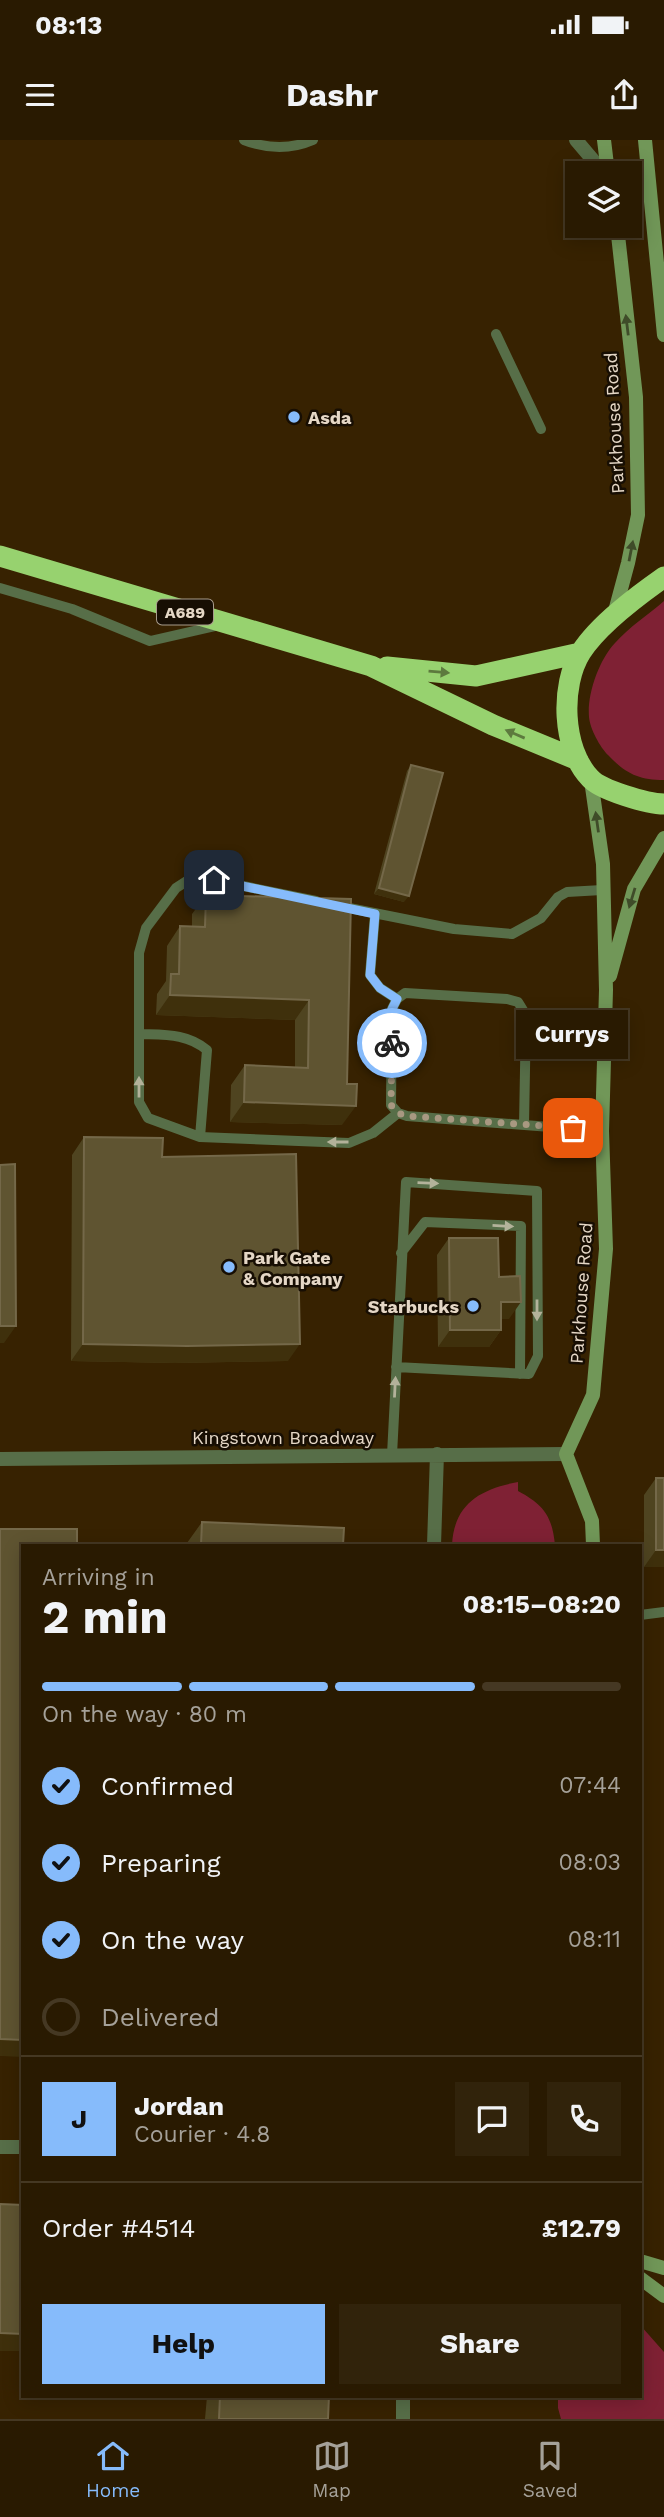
<!DOCTYPE html>
<meta charset="utf-8">
<style>
:root{--surface:#291a01;--page:#31230b;--text:#f1f3f6;--muted:#a5a199;--line:#453823;--accent:#86bbfb}
body{margin:0;font-family:"Work Sans",sans-serif;background:var(--page);color:var(--text);height:100vh;display:flex;flex-direction:column;font-size:26px;white-space:nowrap}
*{box-sizing:border-box;margin:0}
p{font-size:23px;color:var(--muted)}
.icon{flex:none;width:38px;height:38px;fill:none;stroke:currentColor;stroke-width:2;stroke-linecap:round;stroke-linejoin:round}
.map{position:relative;flex:1;overflow:hidden}
.panel{position:absolute;left:21px;top:1404px;width:621px;height:854px;display:flex;flex-direction:column;background:var(--surface);border-radius:0px;box-shadow:0 4px 18px #0003,0 0 0 2px var(--line)}
.panel>*{flex:none}
.controls{position:absolute;left:565px;top:21px;display:grid;gap:14px}
.controls a{display:grid;place-items:center;width:77px;height:77px;border-radius:0px;background:var(--surface);box-shadow:0 4px 18px #0003,0 0 0 2px var(--line);font-size:35px}
.pin{position:absolute;display:grid;place-items:center;width:60px;height:60px;color:#fff;margin:-30px;border-radius:14px;box-shadow:0 4px 10px #0006}
.courier{position:absolute;display:grid;place-items:center;width:70px;height:70px;margin:-35px;border:5px solid #86bbfb;border-radius:50%;background:#fff;color:#222;box-shadow:0 2px 9px #0007}
.bubble{position:absolute;height:49px;border-radius:0px;background:var(--surface);box-shadow:0 4px 18px #0003,0 0 0 2px var(--line);font-size:23px;font-weight:700;line-height:49px;text-align:center}
.summary em{font-style:normal;font-weight:700}
.summary div{display:flex;flex-direction:column-reverse}
.summary{display:flex;align-items:center;justify-content:space-between;height:119px;padding:0 21px}
h1{font-size:46px;font-weight:700;line-height:52px}
.bar{display:grid;grid-template-columns:repeat(4,1fr);gap:10px 7px;align-content:center;height:84px;padding:0 21px}
.bar i{height:9px;border-radius:5px;background:var(--line)}
.bar .active{background:var(--accent)}
.bar p{grid-column:span 4}
.line{display:flex;align-items:center;gap:18px;padding:0 21px;border-top:2px solid var(--line)}
.line div{flex:1}
.round{display:grid;place-items:center;flex:none;width:74px;height:74px;border-radius:0px;background:var(--page)}
ol{padding:0 21px;list-style:none}
li{display:flex;align-items:center;gap:21px;height:77px}
li p{margin-inline-start:auto}
li .icon{padding:7px;border-radius:50%;background:var(--accent);color:#111;stroke-width:4}
li:last-child{color:var(--muted)}
li i{width:38px;height:38px;border:4px solid var(--line);border-radius:50%}
.action{display:flex;gap:14px;margin-top:auto;padding:14px 21px}
.action a{flex:1;height:80px;border-radius:0px;background:var(--accent);color:#111;font-size:28px;font-weight:700;line-height:80px;text-align:center}
.action a+a{background:var(--page);color:var(--text)}
.status{display:flex;justify-content:space-between;align-items:center;height:49px;padding:0 35px;background:var(--surface);direction:ltr}
.status svg{height:19px;fill:currentColor}
header{display:flex;justify-content:space-between;align-items:center;height:91px;padding:0 21px;background:var(--surface);font-size:32px;font-weight:700}
.dock{display:flex;justify-content:space-around;align-items:center;height:98px;border-top:2px solid var(--line);background:var(--surface);font-size:19px;color:var(--muted)}
.dock a{display:grid;justify-items:center;gap:4px}
.dock .active{color:var(--accent)}
.map>svg:first-child{display:block}
.green{fill:#7f2134}
.lines{fill:none;stroke-linecap:round;stroke-linejoin:round}
.lane{stroke:#576e48;stroke-width:10}
.street{stroke:#576e48;stroke-width:14}
.secondary{stroke:#719758;stroke-width:14}
.highway{stroke:#97d26f;stroke-width:21}
.wall{fill:#4f4420}
.shaded-wall{fill:#3f300c}
.building{fill:#5f5431;stroke:#746849;stroke-width:2}
.oneway{fill:#3f4c29}
.oneway2{fill:#5d7a3e}
.oneway3{fill:#b3b29a}
.done{stroke:#a89881;stroke-width:7;stroke-dasharray:0 12.6}
.route{stroke:#86bbfb;stroke-width:9}
.poi-dot{fill:#86bbfb;stroke:#170e03;stroke-width:2.5}
.labels{text-anchor:middle;dominant-baseline:central;stroke-width:5;stroke-linejoin:round;paint-order:stroke}
.shield{fill:#170e03;stroke:#a79b8c;stroke-width:2}
.shield-label{font-size:16px;font-weight:bold;fill:#e5d7c6}
.poi-label{font-size:18px;font-weight:bold;fill:#e5d7c6;stroke:#170e03;text-anchor:start}
.street-label{font-size:18px;fill:#e5d7c6;stroke:#170e03}
</style>
<div class="status"><b>08:13</b><svg viewBox="0 0 49 12"><path d="M0 12V9h3v3zM5 12V6h3v6zM10 12V3h3v9zM15 12V0h3v12zM26 1h20v11H26zM47 4h2v5h-2z"/></svg></div>
<header><svg class="icon" aria-label="menu" viewBox="0 0 24 24"><path d="M4 6h16M4 12h16M4 18h16"/></svg>Dashr<svg class="icon" aria-label="share" viewBox="0 0 24 24"><path d="M12 15V3M7 8l5-5 5 5M5 13v7h14v-7"/></svg></header>
<div class="map">
<svg width="664" height="2279" viewBox="0 0 664 2279">
<rect width="100%" height="100%" fill="#372201"/>
<path class="green" d="M664,461V640C638,640 625,633 608,615C600,607 590,589 589,577C587,554 599,520 615,503C629,487 648,475 664,461Z
M518,1342V1351C544,1365 552,1376 555,1405H452C454,1364 480,1349 518,1342Z
M641,2186L664,2212V2279H561L558,2268V2257L537,2256H640Z"/>
<g class="lines">
<path class="lane" d="M244,0C267,9 290,10 313,0
M496,194L541,289
M0,448L72,469L150,501L220,485
M316,761L214,740L193,737L176,748L146,788L139,813V962L148,978L200,997L349,1003L373,993L398,973
M339,766L454,789L512,794L541,778L558,757L567,752L602,750
M375,774L370,835L380,848L397,859
M139,894C164,895 187,893 207,910L200,997
M524,985L526,875L518,862L507,859L405,853L397,859L392,869L391,965L398,973L407,976L602,991
M401,1113L425,1082L521,1086L520,1234
M392,1315L406,1042L537,1051L538,1216L529,1234L396,1227
M640,1475L664,1472"/>
<path class="street" d="M576,0L604,33
M0,1319L566,1314
M434,1405L437,1314
M0,2007H23
M403,2279V2256"/>
<path class="secondary" d="M604,0L608,33
M645,0L664,195
M614,475L628,423L638,375L636,257L617,86
M591,640L603,724L606,850L602,991L606,1109L593,1255L566,1314L592,1381L593,1405
M610,836L634,749L664,698
M640,2121L664,2128
M640,2138L664,2156"/>
<path class="highway" d="M0,416L371,526L493,585L578,620
M664,437C637,456 599,484 581,512C560,545 562,609 590,638C600,650 648,664 664,664
M387,527L476,536L580,513"/>
</g>
<path class="wall" d="M411,625L404,762L374,754L407,631Z
M206,755L351,759L342,985L230,982L231,945L245,925L295,927V880L156,875L157,854L166,841L167,806L180,786L192,787V774Z
M84,997L162,1017L288,1221L175,1223L71,1221L72,1015Z
M449,1098L499,1137L509,1179H501V1190L489,1207H438L437,1115Z
M656,1338H664V1427H644V1355Z
M202,1382L343,1405H187V1403Z
M207,2256H329L328,2279H205Z"/>
<path class="shaded-wall" d="M379,748L409,756L404,762L374,754Z
M170,855L309,860L295,880L156,875Z
M244,962L356,966L342,985L230,982Z
M501,1162H521L509,1179H489Z
M0,1186H16L4,1203H0Z
M450,1190H501L489,1207H438Z
M83,1204H300L288,1221L175,1223L71,1221Z
M656,1410H664V1427H644Z
M0,1899L23,1900V1917L0,1916Z
M0,2193L23,2194V2211H0Z"/>
<path class="building" d="M411,625L443,633L409,756L379,748Z
M206,755L351,759L347,944H357L356,966L244,962L245,925L308,928L309,860L170,855L171,834H179L180,786L205,787Z
M84,997L163,998L162,1017L296,1014L300,1204L187,1206L83,1204Z
M15,1024L16,1186H0V1025Z
M449,1098H498L499,1137L520,1136L521,1162H501V1190H450Z
M656,1338H664V1410H656Z
M202,1382L344,1388L343,1405H201Z
M0,1389H77V1405H23V1900L0,1899Z
M0,2064L23,2065V2194L0,2193Z
M220,2256H329L328,2279H219Z"/>
<defs><path id="oneway-solid" d="M-6-.8H1V-3.2L6.5 0L1 3.2V.8H-6Z" transform="scale(1.75)"/></defs>
<g class="oneway">
<use href="#oneway-solid" transform="translate(627 185) rotate(-97)"/>
<use href="#oneway-solid" transform="translate(631 411) rotate(-79)"/>
<use href="#oneway-solid" transform="translate(597 682) rotate(-98)"/>
<use href="#oneway-solid" transform="translate(632 758) rotate(107)"/>
</g>
<g class="oneway2">
<use href="#oneway-solid" transform="translate(439 532) rotate(5)"/>
<use href="#oneway-solid" transform="translate(515 594) rotate(-157)"/>
</g>
<g class="oneway3">
<use href="#oneway-solid" transform="translate(139 947) rotate(-90)"/>
<use href="#oneway-solid" transform="translate(338 1002) rotate(-180)"/>
<use href="#oneway-solid" transform="translate(428 1043) rotate(2)"/>
<use href="#oneway-solid" transform="translate(503 1086) rotate(3)"/>
<use href="#oneway-solid" transform="translate(537 1170) rotate(90)"/>
<use href="#oneway-solid" transform="translate(395 1247) rotate(-87)"/>
</g>
<g class="lines">
<path class="done" d="M392,903L391,965L398,973L407,976L573,988"/>
<path class="route" d="M214,740L375,774L370,835L380,848L397,859L392,869V903"/>
</g>
<g class="poi-dot">
<circle cx="294" cy="277" r="7"/>
<circle cx="229" cy="1127" r="7"/>
<circle cx="473" cy="1166" r="7"/>
</g>
<g class="labels">
<rect class="shield" x="157" y="459.5" width="56" height="25" rx="5"/>
<g class="shield-label">
<text x="185" y="472">A689</text>
</g>
<g class="poi-label">
<text x="308" y="277">Asda</text>
<text x="243" y="1117">Park Gate<tspan x="243" dy="21">&amp; Company</tspan></text>
<text x="459" y="1166" text-anchor="end">Starbucks</text>
</g>
<g class="street-label">
<text transform="translate(614 283) rotate(-93)">Parkhouse Road</text>
<text transform="translate(581 1153) rotate(-86)">Parkhouse Road</text>
<text x="283" y="1297">Kingstown Broadway</text>
</g>
</g>
</svg>
<div class="controls">
<a><svg class="icon" aria-label="layers" viewBox="0 0 24 24"><path d="M12 4l9 5-9 5-9-5zM3 14l9 5 9-5"/></svg></a>
</div>
<div class="pin" style="left:573px;top:988px;background:#ea580c"><svg class="icon" aria-label="bag" viewBox="0 0 24 24"><path d="M5 8h14l-1 12H6zM9 8a3 3 0 0 1 6 0"/></svg></div>
<div class="pin" style="left:214px;top:740px;background:#1f2937"><svg class="icon" aria-label="home" viewBox="0 0 24 24"><path d="M3 11l9-7 9 7M6 9v11h12V9"/></svg></div>
<div class="courier" style="left:392px;top:903px"><svg class="icon" aria-label="bike" viewBox="0 0 24 24"><circle cx="6" cy="16" r="4"/><circle cx="18" cy="16" r="4"/><path d="M6 16l4-8h5l3 8M10 8l3 8H6M13 5h3"/></svg></div>
<div class="bubble" style="left:516px;top:870px;width:112px">Currys</div>
<section class="panel">
<div class="summary"><div><h1>2 min</h1><p>Arriving in</p></div><em>08:15–08:20</em></div>
<div class="bar"><i class="active"></i><i class="active"></i><i class="active"></i><i></i><p>On the way · 80 m</p></div>
<ol>
<li><svg class="icon" aria-label="check" viewBox="0 0 24 24"><path d="M5 12l5 5 9-10"/></svg>Confirmed<p>07:44</p></li>
<li><svg class="icon" aria-label="check" viewBox="0 0 24 24"><path d="M5 12l5 5 9-10"/></svg>Preparing<p>08:03</p></li>
<li><svg class="icon" aria-label="check" viewBox="0 0 24 24"><path d="M5 12l5 5 9-10"/></svg>On the way<p>08:11</p></li>
<li><i></i>Delivered</li>
</ol>
<div class="line" style="height:126px"><b class="round" style="background:var(--accent);color:#111">J</b><div><b>Jordan</b><p>Courier · 4.8</p></div><a class="round"><svg class="icon" aria-label="chat" viewBox="0 0 24 24"><path d="M4 5h16v11H9l-5 4z"/></svg></a><a class="round"><svg class="icon" aria-label="phone" viewBox="0 0 24 24"><path d="M5 4h4l2 5-3 2q2 4 5 5l2-3 5 2v4C11 20 4 13 5 4z"/></svg></a></div>
<div class="line" style="height:91px"><div>Order #4514</div><b>£12.79</b></div>
<div class="action"><a>Help</a><a>Share</a></div>
</section>
</div>
<nav class="dock">
<a class="active"><svg class="icon" aria-label="home" viewBox="0 0 24 24"><path d="M3 11l9-7 9 7M6 9v11h12V9"/></svg>Home</a>
<a><svg class="icon" aria-label="map" viewBox="0 0 24 24"><path d="M3 6l6-2 6 2 6-2v14l-6 2-6-2-6 2zM9 4v14M15 6v14"/></svg>Map</a>
<a><svg class="icon" aria-label="saved" viewBox="0 0 24 24"><path d="M7 4h10v16l-5-4-5 4z"/></svg>Saved</a>
</nav>
